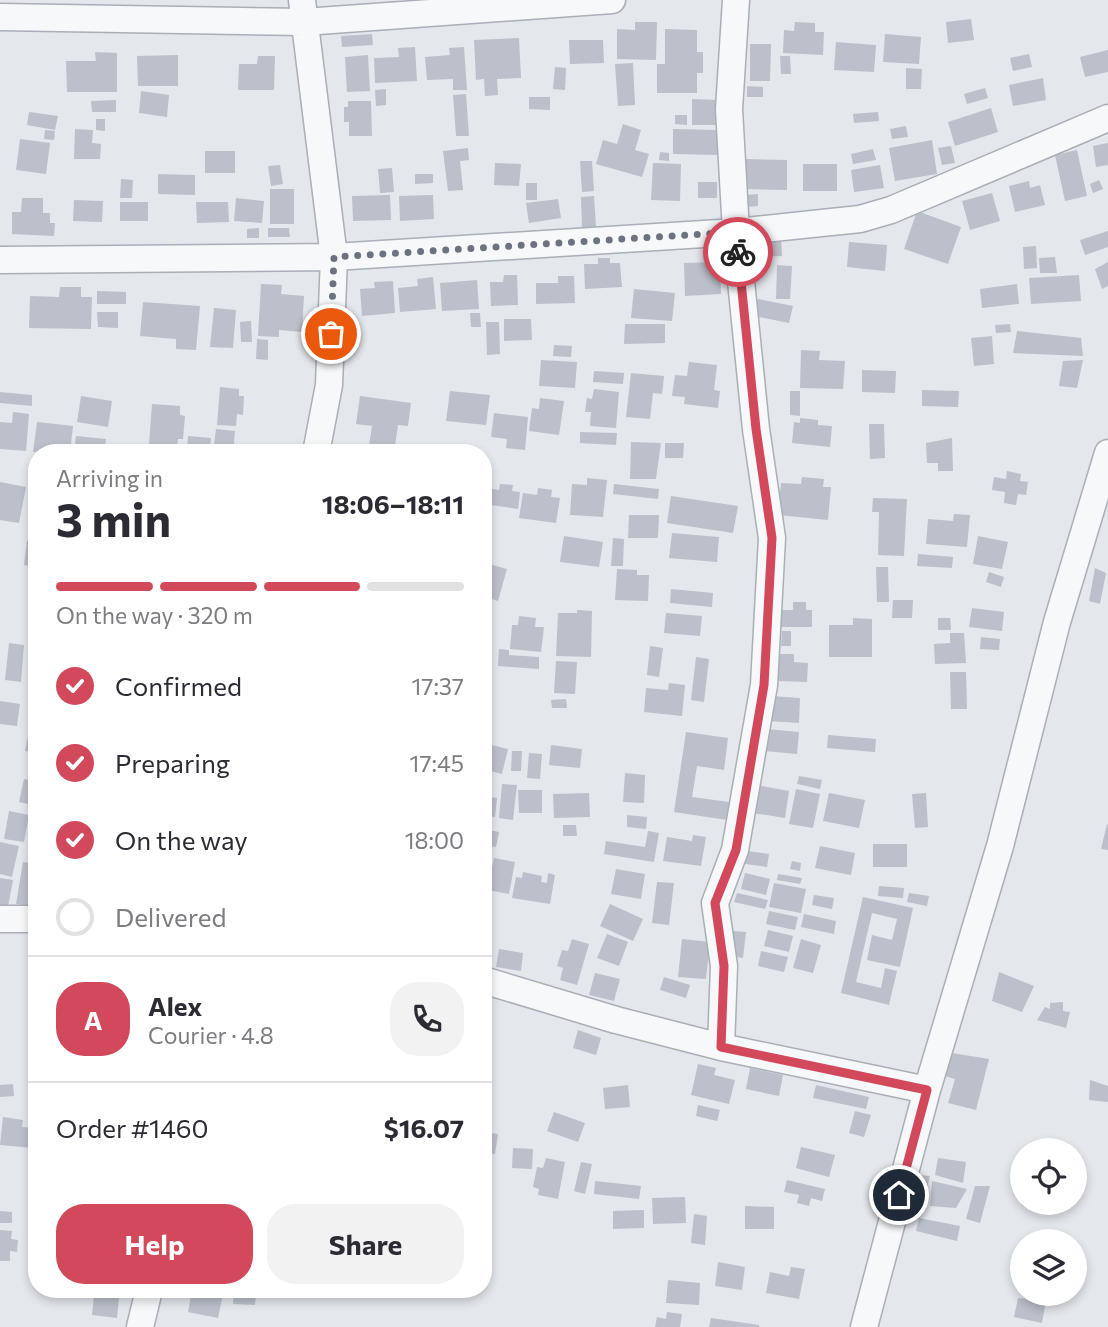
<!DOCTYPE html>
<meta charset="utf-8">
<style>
:root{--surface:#fff;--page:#f2f2f3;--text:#2b2b33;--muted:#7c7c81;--line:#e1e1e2;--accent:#d1495b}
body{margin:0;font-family:Commissioner,sans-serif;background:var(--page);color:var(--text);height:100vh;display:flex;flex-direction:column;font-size:26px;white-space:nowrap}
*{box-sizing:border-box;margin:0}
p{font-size:23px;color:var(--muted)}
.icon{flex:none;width:38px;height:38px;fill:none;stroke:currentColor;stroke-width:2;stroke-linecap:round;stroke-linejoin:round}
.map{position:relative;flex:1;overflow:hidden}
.side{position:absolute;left:28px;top:444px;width:464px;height:854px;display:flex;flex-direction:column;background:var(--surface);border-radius:28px;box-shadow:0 4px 10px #0003}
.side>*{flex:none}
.fabs{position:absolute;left:1010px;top:1138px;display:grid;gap:14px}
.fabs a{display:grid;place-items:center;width:77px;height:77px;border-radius:50%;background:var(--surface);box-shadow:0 4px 10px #0003;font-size:35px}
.pin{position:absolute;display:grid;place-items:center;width:60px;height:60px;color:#fff;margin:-30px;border:4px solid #fff;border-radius:50%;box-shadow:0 2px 7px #0007}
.courier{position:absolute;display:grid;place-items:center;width:70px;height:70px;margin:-35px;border:5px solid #d1495b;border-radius:50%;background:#fff;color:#222;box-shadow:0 2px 9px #0007}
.overview em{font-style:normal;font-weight:700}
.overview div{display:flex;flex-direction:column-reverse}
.overview{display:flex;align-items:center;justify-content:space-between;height:119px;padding:0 28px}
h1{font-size:46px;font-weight:700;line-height:52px}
.bar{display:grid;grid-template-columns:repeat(4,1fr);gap:10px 7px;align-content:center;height:84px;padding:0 28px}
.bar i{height:9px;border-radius:5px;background:var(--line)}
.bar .on{background:var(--accent)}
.bar p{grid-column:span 4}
.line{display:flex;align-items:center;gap:18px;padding:0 28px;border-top:2px solid var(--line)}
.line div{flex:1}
.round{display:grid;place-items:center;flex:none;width:74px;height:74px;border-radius:28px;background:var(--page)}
ol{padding:0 28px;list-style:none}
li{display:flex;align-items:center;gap:21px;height:77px}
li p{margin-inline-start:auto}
li .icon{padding:7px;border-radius:50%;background:var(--accent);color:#fff;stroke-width:4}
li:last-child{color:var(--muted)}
li i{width:38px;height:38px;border:4px solid var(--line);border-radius:50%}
.action{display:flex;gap:14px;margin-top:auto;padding:14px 28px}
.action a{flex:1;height:80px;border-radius:28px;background:var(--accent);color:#fff;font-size:28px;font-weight:700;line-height:80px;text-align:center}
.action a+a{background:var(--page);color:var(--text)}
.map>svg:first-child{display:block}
.building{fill:#bbc0ca}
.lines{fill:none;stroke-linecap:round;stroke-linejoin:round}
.street-casing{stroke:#a9aeb7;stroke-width:29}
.street{stroke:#f7f8fa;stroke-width:26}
.done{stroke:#6c737f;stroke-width:7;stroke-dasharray:0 12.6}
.route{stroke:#d1495b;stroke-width:9}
</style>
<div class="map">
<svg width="1108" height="1327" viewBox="0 0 1108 1327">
<rect width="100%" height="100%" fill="#e4e7ec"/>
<path class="building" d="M971,19L974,40L948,43L946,22Z
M635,22H657L656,60L617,59V29L635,30Z
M795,22L815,23V32H824L823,55L783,53L784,30L794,31Z
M665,29L697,30V52H703V73H697V93H657V64H665Z
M372,34L373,45L342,47L341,36Z
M885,34L921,37L919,64L883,62Z
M519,38L521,78L497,79L498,95L485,96L484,79L476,80L474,40Z
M569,40H603L604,63L570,64Z
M836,42L876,45L874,72L834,70Z
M750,44H771L770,81H750Z
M415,47L417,81L375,83L374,58L399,57L398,48Z
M464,47L467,90H453V79L427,80L425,57L450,55L449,48Z
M1108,50V72L1085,77L1080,57Z
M95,52L117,53V92H67L66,61H96Z
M1029,54L1032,67L1013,71L1010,58Z
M178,55V86H138L137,56Z
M368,55L370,91L347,92L345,57Z
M258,56H275L274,90H238L239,64H257Z
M780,56H790L791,74H781Z
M633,63L635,105L618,106L615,64Z
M555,67L566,68L565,90L553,89Z
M906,68L922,69L921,89H906Z
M1043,78L1046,100L1013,106L1009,85Z
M747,86L763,87V97H747Z
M985,88L988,98L967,104L964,94Z
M386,89V105L376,106L375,90Z
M141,91L169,95L167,117L139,113Z
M466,94L469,136H456L453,95Z
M529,97H550V110L529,109Z
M692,99L718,100V125H692Z
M116,100V112H92L91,101Z
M348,101H371L372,136H349V122H344V107H348Z
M991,108L998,132L955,146L948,122Z
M29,112L58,116L55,130L27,125Z
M878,112L879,121L854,123L853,114Z
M675,115H687V125L675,124Z
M96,119H105V131L96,130Z
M623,124L641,130L635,150L649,154L642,177L596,164L603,140L617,144Z
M906,126L908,137L892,139L890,129Z
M75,129L93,130L92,143L101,144L100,159H74Z
M673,129L718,130V155L673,154Z
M45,130L55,131L54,140L44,139Z
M20,139L50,143L46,174L16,170Z
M932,140L937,174L895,181L889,148Z
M1108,143V165L1096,167L1093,146Z
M951,146L955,163L942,165L938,148Z
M468,148L469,160L460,161L463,190L448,191L443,151Z
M873,149L876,160L853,164L851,154Z
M1077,150L1087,196L1065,201L1055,155Z
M205,151H235V173H205Z
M660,152L669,153V161L659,160Z
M746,159L787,160V190L746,189Z
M580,161H592L594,191L582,192Z
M495,163L521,164L519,186L494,185Z
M653,163L681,164L680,201L651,200Z
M803,164H837V191H803Z
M280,165L283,184L271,186L268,166Z
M880,165L884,188L854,192L851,170Z
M392,168L394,192L380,193L378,169Z
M158,174L195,175V195L158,194Z
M415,174H433V183L415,184Z
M121,179L133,180L132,198H120Z
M1099,180L1103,189L1093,193L1090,184Z
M1029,181L1030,188L1040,185L1045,205L1015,212L1009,186Z
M698,182H717V198H698Z
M526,183H537V200H526Z
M270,189H294V224H270Z
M992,193L1000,221L970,230L962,201Z
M758,194V206L746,207L745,195Z
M390,195L391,220L353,221L352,196Z
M433,195L434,219L400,221L399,196Z
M594,196L596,227L582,228L581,197Z
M22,198H43V213H50V223H55L54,236L12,234V212H21Z
M236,198L264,201L262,223L234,221Z
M558,199L561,218L529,223L526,203Z
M74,200L103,201L102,222L73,221Z
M120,202H148V221H120Z
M196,202H228L229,222L197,223Z
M917,211L961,227L948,264L904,249Z
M259,228V238H247V229Z
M268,228H289L290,237H268Z
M1108,231V247L1085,255L1080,240Z
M781,235L782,256L752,257L751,236Z
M849,242L887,245L885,271L847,267Z
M1036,246L1037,268L1024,269L1023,247Z
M1055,257L1057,273H1040L1039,258Z
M598,258H610V263H620L622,287L585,289L584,264H598Z
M720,262L721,294L685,296L684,263Z
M1108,262V286L1102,289L1095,269Z
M777,265L792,266L790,299H776Z
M504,275H517L518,305L491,306L490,282H503Z
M1079,275L1081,301L1031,304L1029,278Z
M558,276H574L575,303L536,304V283H558Z
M433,277L436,309L400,312L398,288L418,286L417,279Z
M477,280L479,309L442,311L440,283Z
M393,281L395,313L362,316L360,289L375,288L374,282Z
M261,284L282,285L281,294L304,296L302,332L279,330V337L258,336Z
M1017,284L1019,304L982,308L980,289Z
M60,287H81V297H92L91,329L29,328L30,296L59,297Z
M634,289L675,293L672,321L631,318Z
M97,291L126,292V304H97Z
M758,299L793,306L789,323L754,316Z
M143,302L200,306L196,350L176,349V339L140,336Z
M214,308L236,310L233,348L210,347Z
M97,312H118V328L98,327Z
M470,313H480L481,327H471Z
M504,319H531L532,340L504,341Z
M251,321L252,342H241L240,322Z
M486,322H499L500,354L487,355Z
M625,324H665V343L624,344Z
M1010,324L1011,332L996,333L995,325Z
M1017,331L1081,338L1083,356L1013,353Z
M992,336L994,364L974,366L971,338Z
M257,339L268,340V360L256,359Z
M554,345L572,346L571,357L553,356Z
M801,350L820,351L819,360L845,361L843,389L800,388Z
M541,360L577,362L575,388L539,386Z
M1083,360L1077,388L1059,386L1063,361Z
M689,362L717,365L714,390L720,391L718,408L684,404L685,397L672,396L675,375L687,376Z
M862,370L896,371L895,393L862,392Z
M594,371L624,373L623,384L593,382Z
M631,373L664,376L662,394L653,393L650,419L626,417Z
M220,387L239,389V396H244L243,415L237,414L236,426L217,425Z
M594,389L619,392L616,428L590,426L591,412H585L587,398L592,399Z
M922,390L959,391L958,407L922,406Z
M450,391L490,395L486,425L446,421Z
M790,391H800V416L790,415Z
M0,392L32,395V406L0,403Z
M81,396L112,401L108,427L77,422Z
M360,396L411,403L408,426L398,425L394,453H368L372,426L356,424Z
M540,398L564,401L559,435L529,431L532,408L539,409Z
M152,404L180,406V415L185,416L183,439H178L177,446L149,444Z
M13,412L29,414L26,451L0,449V422L12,423Z
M494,413L528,417L525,450L506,448L507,439L491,437Z
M800,418L818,420V425L832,426L830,447L792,443L794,422L800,423Z
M37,422L73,426L70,453L33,452Z
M869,424H884L885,458L870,459Z
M216,429L235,431L233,453H213Z
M580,432L617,433L616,445L580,443Z
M76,436L106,439L104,453H74Z
M188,436L211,438L209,453H187Z
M952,438L953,471H938V463H927L926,443Z
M631,442L661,443L656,479H630Z
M665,443H684L683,458H665Z
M258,446L285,447L284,453H257Z
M145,449L173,451V453H145Z
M1007,471L1021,474L1020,481L1028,482L1026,495L1018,494L1016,505L1004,503L1005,492L992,490L994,477L1006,479Z
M802,477L824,479L823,487H831L828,520L778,515L781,483L801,484Z
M587,478L607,480L603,517L570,515L572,484L587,485Z
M0,482L26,487L19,523L0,520Z
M500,484L513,485L512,491L520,492L518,509L484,504L486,488L499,490Z
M614,484L659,489L658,499L613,494Z
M538,488L552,490L551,497L560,498L556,523L519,518L523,493L537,495Z
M671,496L738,506L733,533L667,523Z
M873,498L907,499L904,556L878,555L879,512H872Z
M954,514L970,515L967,547L926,544L928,519L953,521Z
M629,515H659L658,538H628Z
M672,533L719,537L717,562L669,558Z
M564,536L603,542L599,567L560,562Z
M978,536L1008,542L1002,569L973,564Z
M613,538L624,539L623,566H611Z
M27,541L37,542V567L24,565Z
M918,554L953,557L952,568L917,566Z
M485,563L507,569L498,601L483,596Z
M876,567H888L889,602H877Z
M1095,568L1106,573L1100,604L1089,601Z
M617,569L637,570V575H649L648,601L615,600Z
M989,572L1004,577L1001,587L986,582Z
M671,589L713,593L712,607L670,603Z
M893,600H913L912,618H892Z
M483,602L492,604L484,633H483Z
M793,602H806V610H812V627H781V610H793Z
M972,608L1004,612L1002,631L969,627Z
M577,610L592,611L591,657L556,656L558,613H577Z
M666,613L702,616L700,636L664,633Z
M519,616L536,618L535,627H544L541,652L510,649L512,625H518Z
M853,618L872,619V657H829V625H853Z
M938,618H950L951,630H938Z
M782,631H791V646H781Z
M950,633H964L966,663L935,664L934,644L950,643Z
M981,637L1000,639L999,650L980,649Z
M9,643L24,645L21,682L5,680Z
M650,646L663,648L659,677L647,675Z
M499,649L509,650V655L539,657V669L498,666Z
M777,654H794V662L808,663L807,682L776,681Z
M696,657L709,659L704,702L691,700Z
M556,661L577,662L575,694L554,693Z
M950,672H966L967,709H951Z
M669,683L685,685L682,716L644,712L646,688L668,690Z
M771,696L800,698L799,723L769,721Z
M566,699L567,708H552L551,700Z
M0,701L20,704L17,726L0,724Z
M30,726L37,727V753L25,751Z
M766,729L799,732L797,754L764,751Z
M686,732L728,738L724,770L697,766L692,797L729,802L727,820L674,812Z
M828,735L876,739L875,752L827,748Z
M483,743L508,749L502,774L483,769Z
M551,745L582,749L580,768L549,765Z
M512,751H522L521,771H511Z
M529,753L542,754L540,779L527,778Z
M625,773L645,775L644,803L623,802Z
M799,776L822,780L820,789L797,784Z
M24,779L37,782V806L19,802Z
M502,784L517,785L513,820L499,818Z
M752,784L789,791L785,818L747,812Z
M796,789L820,794L813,828L789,824Z
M518,790H542V813H519Z
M589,793L590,817L554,818L553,794Z
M829,793L865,800L859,828L823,821Z
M926,793L928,827L915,828L912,794Z
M483,796L497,798L495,817L483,816Z
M9,811L29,815L24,842L4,839Z
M627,815L647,817L646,829L627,827Z
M1107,824L1108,825V850L1101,849Z
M563,825H576L577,836H563Z
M483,829L499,832L496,847L483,845Z
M648,831L659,833L654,862L604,854L606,841L645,847Z
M693,835L706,837L701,866L663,861L667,837L692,841Z
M0,842L19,846L12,877L0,874Z
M873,844H907V867H873Z
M820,846L855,853L851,875L815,868Z
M733,849L769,854L767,867L731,862Z
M494,858L515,862L509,894L488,890Z
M792,861L801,863L800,871L790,869Z
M23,862L37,864V907L16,904Z
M616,869L645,874L641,899L611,894Z
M523,872L542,876L541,882L547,883L548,873L555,875L550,904L512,898L516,877L522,878Z
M745,873L770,879L766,895L741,889Z
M778,874L802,878L800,884L777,880Z
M0,878L13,880L7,912L0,911Z
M657,882L674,883L669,925L652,923Z
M774,883L806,889L801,913L769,907Z
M879,886L904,888L903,898L878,896Z
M737,893L768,900L765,909L734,902Z
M909,893L929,896L927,906L907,902Z
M814,895L834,898L832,909L812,905Z
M863,897L913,908L900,967L867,960L872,935L892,940L897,919L872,913L856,982L881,988L885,968L897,971L889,1005L841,993Z
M610,904L643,919L633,941L600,926Z
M769,911L798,917L795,930L766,924Z
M804,914L836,921L834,934L801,927Z
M768,930L793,936L789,952L764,946Z
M733,931L746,932L743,958L730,956Z
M607,934L628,942L619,966L597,958Z
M572,939L589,944L577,985L560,980L563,968L557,966L562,950L568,951Z
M682,939L710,942L706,979L678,977Z
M801,939L821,945L813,973L793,968Z
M499,949L523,953L521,971L496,967Z
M761,951L788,957L784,972L758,966Z
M999,972L1034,986L1022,1012L992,1001Z
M595,973L620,979L614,1001L589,995Z
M664,977L690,985L686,998L660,990Z
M1063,1002V1011L1070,1012L1066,1028L1037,1020L1045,1007L1050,1009V1003Z
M578,1030L601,1038L596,1055L573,1048Z
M952,1053L989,1059L976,1110L948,1103L955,1079L945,1076Z
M698,1064L716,1068L714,1075L735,1080L729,1104L691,1095Z
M750,1068L783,1075L779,1096L746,1089Z
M1090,1080L1108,1086V1102L1089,1100Z
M13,1084L14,1096L0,1097V1085Z
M32,1084H37V1125L28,1124Z
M628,1085L630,1107L605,1109L603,1088Z
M816,1085L869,1097L866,1109L813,1098Z
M698,1105L720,1110L717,1121L696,1116Z
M855,1111L871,1115L864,1137L849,1133Z
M554,1112L585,1123L578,1142L547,1131Z
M3,1117L23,1120L22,1127L36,1128L33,1148L0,1145Z
M483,1132L498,1134L495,1154L483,1153Z
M801,1147L835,1155L829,1177L796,1168Z
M513,1148L533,1149L532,1169L512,1168Z
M546,1158L565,1162L558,1199L538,1195L539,1189L533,1187L537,1167L543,1168Z
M938,1158L966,1162L963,1183L935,1175Z
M581,1162L592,1164L585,1194L574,1191Z
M910,1174L930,1176L923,1204L903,1202Z
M787,1180L825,1189L822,1201L811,1198L809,1206L797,1203L799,1195L784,1192Z
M595,1181L641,1186L639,1199L594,1194Z
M932,1181L967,1189L956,1208L930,1206Z
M975,1186H990L980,1223L966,1219Z
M685,1197L686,1223L653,1224L652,1198Z
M34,1198H37V1226L30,1225Z
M745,1206L774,1207V1229H745Z
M644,1210V1228L613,1229V1211Z
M0,1211L12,1212V1223H0Z
M694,1214L707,1216L705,1245L691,1243Z
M919,1218L960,1226L957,1241L916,1231Z
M0,1230L12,1231L11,1239L18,1240L17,1252L10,1251V1261H0Z
M718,1262L745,1267L742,1290L715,1286Z
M791,1267L805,1269L799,1299L766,1293L770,1272L789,1276Z
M668,1280L700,1283L699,1305L666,1303Z
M192,1290L205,1293V1290H224L218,1318L188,1312Z
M234,1291L256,1293L255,1305L233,1304Z
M94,1295L119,1298L117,1318L92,1315Z
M1018,1298L1046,1301L1042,1323L1014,1317Z
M667,1312L682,1314L680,1327H655L657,1317L666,1319Z
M711,1318L759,1325V1327H709Z"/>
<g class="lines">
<defs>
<path id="street" d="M302,0L334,257L329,385L316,453
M0,17L304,22L612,0
M0,260L334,257L736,232L860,219L891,210L1108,118
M0,919H37
M483,980L616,1020L721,1047L927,1090
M721,1047L724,966L715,903L735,850L764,685L772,538L756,429L736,232L729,109L736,0
M140,1327L149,1290
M864,1327L927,1090L1000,846L1057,622L1108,453"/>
</defs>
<use href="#street" class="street-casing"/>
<use href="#street" class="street"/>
</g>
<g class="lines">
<path class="done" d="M331,334L334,257L736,232L738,252"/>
<path class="route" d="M738,252L756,429L772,538L764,685L736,850L715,903L724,966L721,1047L927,1090L899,1195"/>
</g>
</svg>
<div class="fabs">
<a><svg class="icon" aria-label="locate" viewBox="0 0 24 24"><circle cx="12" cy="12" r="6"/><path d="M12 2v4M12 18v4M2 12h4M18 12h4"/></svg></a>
<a><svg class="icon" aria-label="layers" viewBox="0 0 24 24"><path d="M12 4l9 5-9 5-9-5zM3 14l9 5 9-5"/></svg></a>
</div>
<div class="pin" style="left:331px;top:334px;background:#ea580c"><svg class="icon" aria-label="bag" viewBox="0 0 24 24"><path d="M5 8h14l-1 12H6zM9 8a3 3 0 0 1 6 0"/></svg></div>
<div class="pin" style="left:899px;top:1195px;background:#1f2937"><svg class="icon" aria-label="home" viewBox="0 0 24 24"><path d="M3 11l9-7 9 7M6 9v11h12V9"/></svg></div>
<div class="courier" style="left:738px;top:252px"><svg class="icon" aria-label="bike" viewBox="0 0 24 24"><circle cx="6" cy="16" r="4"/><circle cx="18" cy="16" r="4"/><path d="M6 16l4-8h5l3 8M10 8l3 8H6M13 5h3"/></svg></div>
<section class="side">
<div class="overview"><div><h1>3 min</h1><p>Arriving in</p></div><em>18:06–18:11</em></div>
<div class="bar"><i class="on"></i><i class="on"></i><i class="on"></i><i></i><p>On the way · 320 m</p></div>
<ol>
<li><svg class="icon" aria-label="check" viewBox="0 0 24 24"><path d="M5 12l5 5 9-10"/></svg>Confirmed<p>17:37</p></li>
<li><svg class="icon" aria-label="check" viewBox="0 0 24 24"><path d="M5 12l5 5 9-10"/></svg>Preparing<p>17:45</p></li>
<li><svg class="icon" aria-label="check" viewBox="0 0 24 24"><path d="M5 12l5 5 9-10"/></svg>On the way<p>18:00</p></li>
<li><i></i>Delivered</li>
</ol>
<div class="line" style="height:126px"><b class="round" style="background:var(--accent);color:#fff">A</b><div><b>Alex</b><p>Courier · 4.8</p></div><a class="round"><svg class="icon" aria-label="phone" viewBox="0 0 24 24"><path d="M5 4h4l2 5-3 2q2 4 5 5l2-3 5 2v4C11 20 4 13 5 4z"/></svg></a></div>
<div class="line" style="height:91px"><div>Order #1460</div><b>$16.07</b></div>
<div class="action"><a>Help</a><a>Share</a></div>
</section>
</div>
